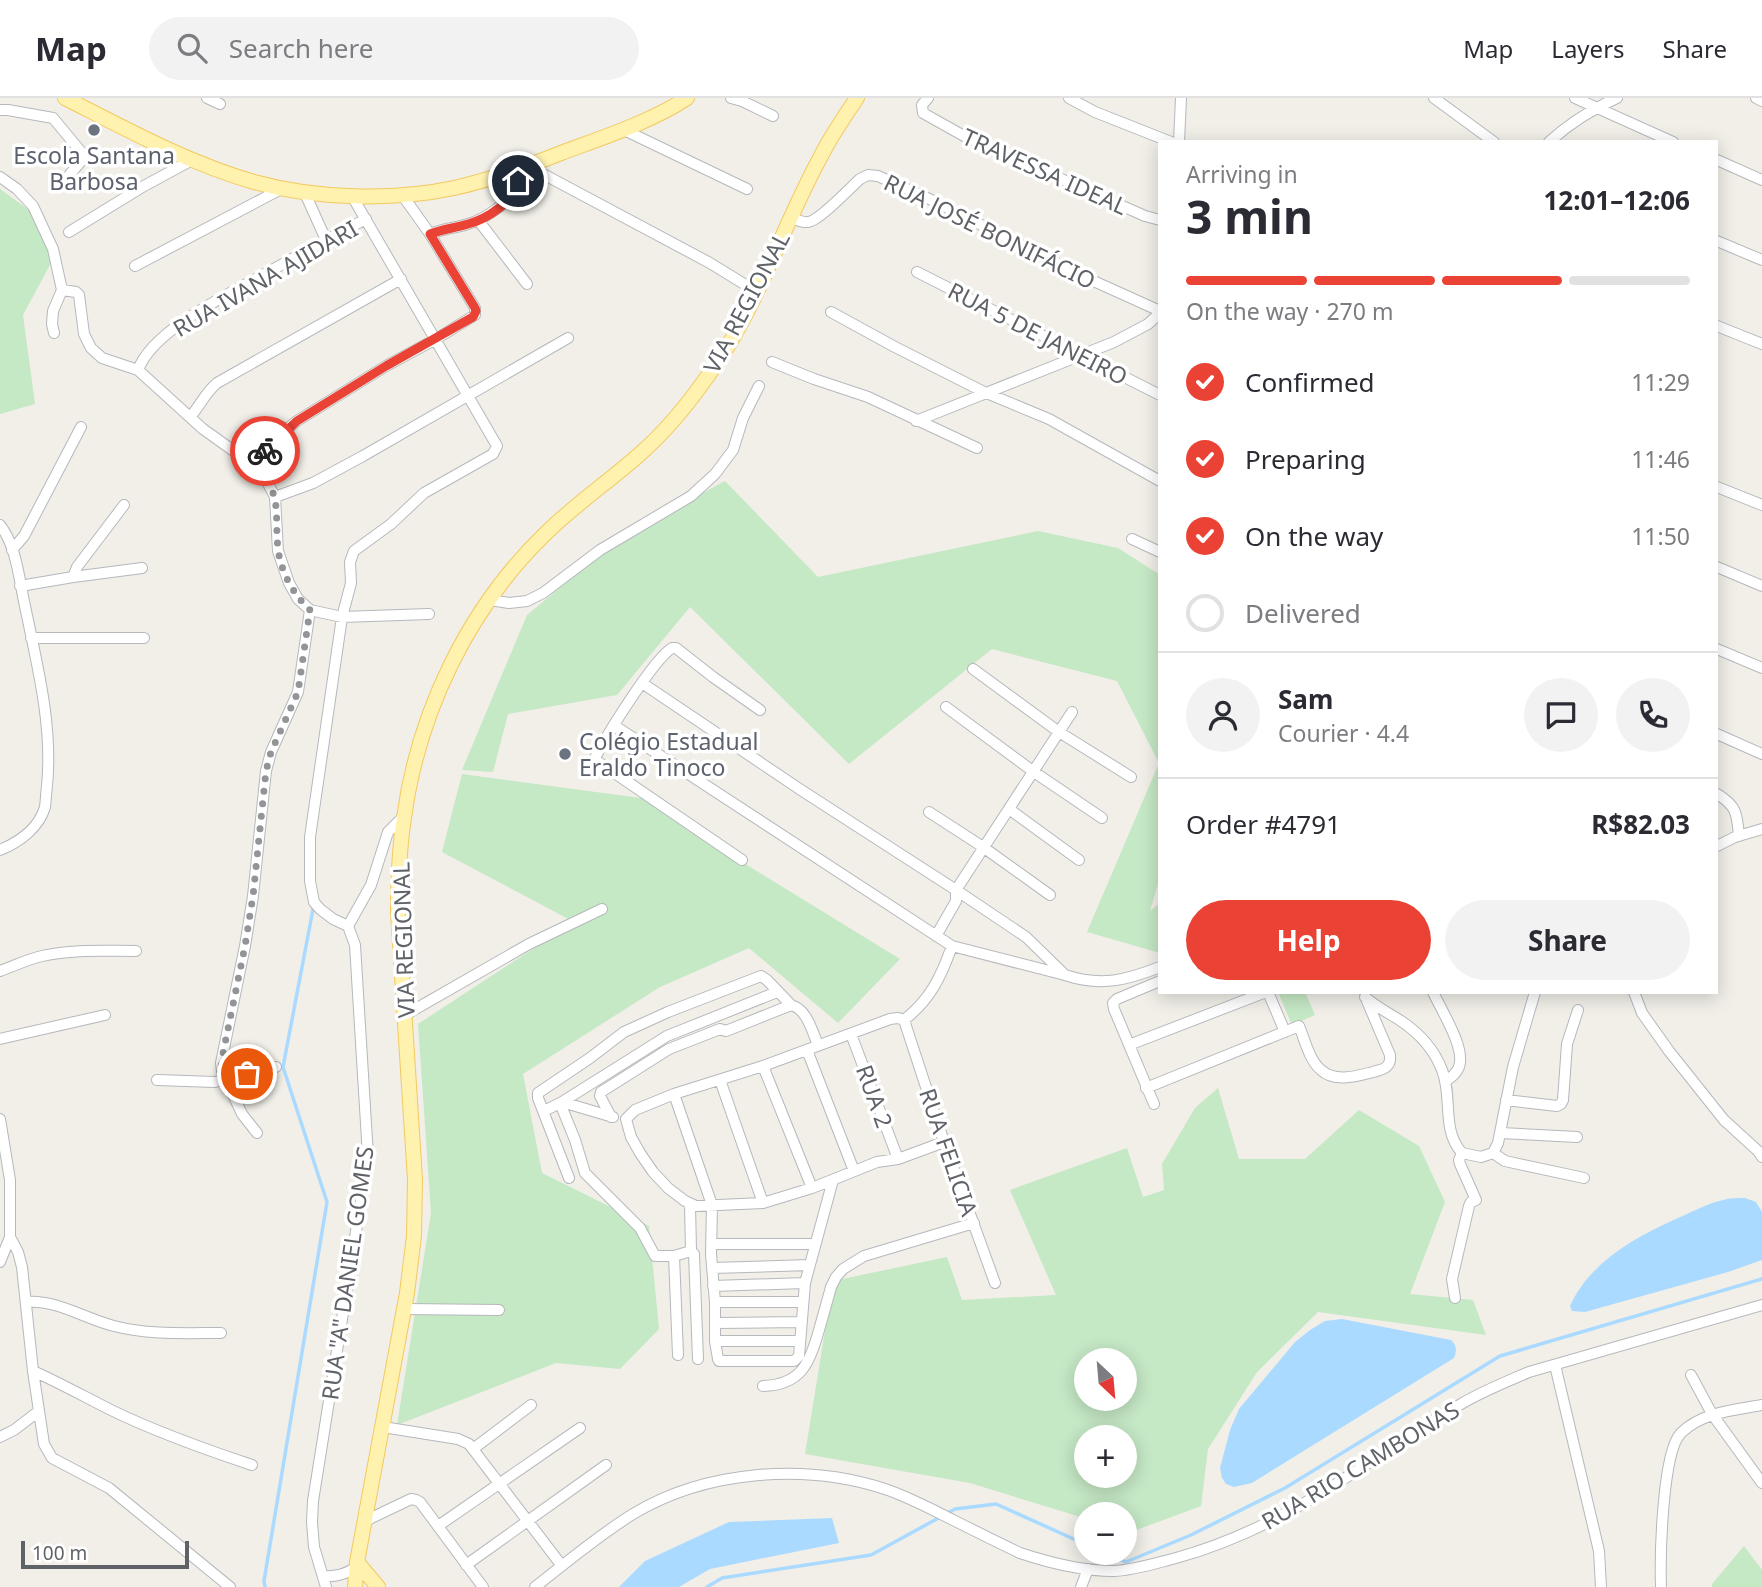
<!DOCTYPE html>
<meta charset="utf-8">
<style>
:root{--surface:#fff;--page:#f2f2f3;--text:#2b2b33;--muted:#7c7c81;--line:#e1e1e2;--accent:#ea4335}
body{margin:0;font-family:"Noto Sans",sans-serif;background:var(--page);color:var(--text);height:100vh;display:flex;flex-direction:column;font-size:26px;white-space:nowrap}
*{box-sizing:border-box;margin:0}
p{font-size:23px;color:var(--muted)}
.icon{flex:none;width:38px;height:38px;fill:none;stroke:currentColor;stroke-width:2;stroke-linecap:round;stroke-linejoin:round}
.map{position:relative;flex:1;overflow:hidden}
.side{position:absolute;left:1158px;top:42px;width:560px;height:854px;display:flex;flex-direction:column;background:var(--surface);border-radius:0px;box-shadow:0 4px 18px #0003}
.side>*{flex:none}
.needle{width:46px;rotate:154deg}
.tools{position:absolute;left:1074px;top:1250px;display:grid;gap:14px}
.tools a{display:grid;place-items:center;width:63px;height:63px;border-radius:50%;background:var(--surface);box-shadow:0 4px 18px #0003;font-size:35px}
.scale{position:absolute;left:21px;bottom:18px;width:168px;box-sizing:border-box;padding-left:7px;border:4px solid #5f6368;border-top:0;font-size:19px;line-height:24px;white-space:nowrap;color:#5f6368;-webkit-text-stroke:5px #fff;paint-order:stroke}
.pin{position:absolute;display:grid;place-items:center;width:60px;height:60px;color:#fff;margin:-30px;border:4px solid #fff;border-radius:50%;box-shadow:0 2px 7px #0007}
.courier{position:absolute;display:grid;place-items:center;width:70px;height:70px;margin:-35px;border:5px solid #ea4335;border-radius:50%;background:#fff;color:#222;box-shadow:0 2px 9px #0007}
.head em{font-style:normal;font-weight:700}
.head div{display:flex;flex-direction:column-reverse}
.head{display:flex;align-items:center;justify-content:space-between;height:119px;padding:0 28px}
h1{font-size:46px;font-weight:700;line-height:52px}
.bar{display:grid;grid-template-columns:repeat(4,1fr);gap:10px 7px;align-content:center;height:84px;padding:0 28px}
.bar i{height:9px;border-radius:5px;background:var(--line)}
.bar .selected{background:var(--accent)}
.bar p{grid-column:span 4}
.line{display:flex;align-items:center;gap:18px;padding:0 28px;border-top:2px solid var(--line)}
.line div{flex:1}
.round{display:grid;place-items:center;flex:none;width:74px;height:74px;border-radius:37px;background:var(--page)}
ol{padding:0 28px;list-style:none}
li{display:flex;align-items:center;gap:21px;height:77px}
li p{margin-inline-start:auto}
li .icon{padding:7px;border-radius:50%;background:var(--accent);color:#fff;stroke-width:4}
li:last-child{color:var(--muted)}
li i{width:38px;height:38px;border:4px solid var(--line);border-radius:50%}
.action{display:flex;gap:14px;margin-top:auto;padding:14px 28px}
.action a{flex:1;height:80px;border-radius:42px;background:var(--accent);color:#fff;font-size:28px;font-weight:700;line-height:80px;text-align:center}
.action a+a{background:var(--page);color:var(--text)}
header{display:flex;align-items:center;gap:42px;box-sizing:border-box;height:98px;padding:0 35px;background:var(--surface);border-bottom:2px solid var(--line)}
header strong{font-size:33px}
nav{display:flex;gap:38px;margin-inline-start:auto;font-size:24px}
.search{width:490px;height:63px;background:var(--page);display:flex;align-items:center;gap:18px;box-sizing:border-box;padding:0 24px;border-radius:38px;color:var(--muted);font-size:26px}
.map>svg:first-child{display:block}
.green{fill:#c5e8c5;fill-rule:evenodd}
.water{fill:#aadaff}
.lines{fill:none;stroke-linecap:round;stroke-linejoin:round}
.stream{stroke:#aadaff;stroke-width:3.5}
.minor-casing{stroke:#b5b8bc;stroke-width:12}
.major-casing{stroke:#f2c960;stroke-width:16}
.minor{stroke:#fff;stroke-width:10}
.major{stroke:#fff2af;stroke-width:14}
.done{stroke:#929495;stroke-width:7;stroke-dasharray:0 12.6}
.route{stroke:#ea4335;stroke-width:9}
.worship-dot{fill:#6b7280;stroke:#fff;stroke-width:2.5}
.labels{text-anchor:middle;dominant-baseline:central;stroke-width:7;stroke-linejoin:round;paint-order:stroke}
.worship-label{font-size:23px;fill:#5b616d;stroke:#fff}
.street-label{font-size:23px;fill:#5f6368;stroke:#fff}
</style>
<header>
<strong>Map</strong>
<div class="search"><svg class="icon" aria-label="search" viewBox="0 0 24 24"><circle cx="10" cy="10" r="6"/><path d="M15 15l6 6"/></svg>Search here</div>
<nav><a>Map</a><a>Layers</a><a>Share</a></nav>
</header>
<div class="map">
<svg width="1762" height="1489" viewBox="0 0 1762 1489">
<rect width="100%" height="100%" fill="#f1efe8"/>
<path class="green" d="M0,91L44,123L57,154L23,217L35,306L0,316Z
M725,383L818,479L1038,433L1118,450L1160,477V779L1150,813L1160,805V855L1087,834L1159,665L1117,583L992,551L849,666L690,509L617,597L508,616L493,674L462,672L527,517L624,437Z
M462,676L648,701L742,764L900,861L838,925L749,850L660,889L523,976L542,1075L649,1128L659,1231L620,1271L556,1265L397,1327L431,1115L418,926L574,824L442,754Z
M1278,894H1305L1315,917L1292,927Z
M1218,990L1239,1061H1305L1359,1012L1419,1048L1445,1104L1410,1196L1473,1202L1486,1237L1318,1214L1257,1274L1208,1351L1201,1408L1131,1434L1125,1432V1416H1087V1421L970,1385L805,1356L833,1183L947,1159L962,1202L1056,1197L1010,1092L1127,1050L1143,1099L1164,1092L1162,1066L1195,1010ZM1087,1262H1125V1300H1087ZM1087,1339H1125V1377H1087Z
M1744,1448L1762,1472V1489H1712V1486Z"/>
<path class="water" d="M1745,1100L1756,1104L1762,1114V1162L1728,1174L1585,1214L1572,1213L1570,1208C1590,1164 1635,1139 1678,1120C1692,1114 1708,1105 1723,1102C1730,1100 1738,1100 1745,1100Z
M1342,1221L1451,1242C1457,1248 1457,1252 1454,1260L1252,1385L1234,1389L1226,1386L1222,1380L1220,1370L1230,1332L1239,1311L1295,1244L1310,1232L1325,1223Z
M832,1420L839,1445L710,1471L679,1489H619L645,1463L729,1424Z"/>
<g class="lines">
<path class="stream" d="M1103,1454L1126,1464L1191,1437L1285,1390L1500,1258L1762,1181
M265,1489L264,1483L327,1104L283,969L314,806
M707,1489L722,1480L871,1457L955,1411L996,1406L1087,1447"/>
<defs>
<path id="minor" d="M207,0L220,6
M731,0L742,3L773,18
M928,0L922,7L923,15L964,38L1145,118L1160,122
M1069,0L1095,14L1171,44
M1434,0L1494,44
M1575,0L1673,44
M1756,0L1762,3
M0,12H8L53,20L82,55L83,61L70,76
M622,31L747,91
M1179,44L1181,0
M1549,44C1570,25 1592,11 1617,0
M1717,62L1762,82
M528,68L710,165L757,194
M0,79L17,91L33,108L53,151L62,192L53,213L52,226L54,235
M304,93L326,142
M791,120C796,121 802,125 808,124C819,123 850,90 860,81L868,77L878,78L936,104L1078,176L1160,213
M478,122L527,186
M69,134L144,88L192,62
M430,136C442,131 455,130 468,126C483,122 512,103 517,89C519,83 517,77 516,72
M1717,143L1762,162
M135,168L283,90
M917,174L1160,297
M62,192L76,194L79,197L84,236L91,250L102,260L138,272L203,331L252,366L263,376L275,399L278,453L289,485L298,501L310,512L342,519L429,516
M831,214L895,249L984,294L1049,321L1160,383
M1717,228L1762,246
M772,264L814,281L868,299L977,350
M138,272C152,233 225,198 261,178C296,159 331,139 366,121
M190,319C200,308 205,295 217,285L401,181
M916,323L1114,244L1148,226L1160,215
M252,366L282,335L297,323L386,268L436,241L475,217V210L430,136L403,98
M1717,389L1762,407
M275,399L313,385L363,358L568,240
M0,427C17,449 19,482 25,508C37,567 53,627 47,688C46,695 46,702 45,709C39,730 19,744 0,752
M1132,441L1160,454
M12,452L24,438L81,329
M1717,469L1762,488
M73,479L77,469L124,407
M20,488L73,479L142,470
M490,502L509,505L527,503L543,495L600,452L691,398L715,376L733,352L743,320L759,288
M31,540H144
M1717,551L1762,570
M973,571L1059,634L1131,679
M642,585L801,692L956,792L1026,839L1063,875
M946,609L1034,674L1102,720
M615,628L952,848L1065,877C1101,889 1127,882 1160,869
M1717,636L1762,656
M1717,696C1737,708 1737,716 1739,738
M1009,711L1079,762
M929,714L983,749L1050,797
M1717,748L1735,739L1762,731
M742,762L597,663L595,660C606,638 653,562 672,550H676L713,579L760,612
M956,792L1072,614
M348,828L333,821L320,811L314,804L310,783V739L342,519L351,485L350,464L354,453L391,426L424,395L493,356L497,348L352,98
M936,838L956,803V792
M0,873C14,868 28,861 42,858C72,851 105,853 136,853
M1268,894L1285,934
M1433,894C1441,912 1468,953 1458,971C1455,977 1450,980 1446,983
M1634,894L1642,915L1669,953L1724,1022L1758,1053L1762,1059
M1365,899C1376,909 1389,915 1401,923C1419,935 1434,951 1442,972C1453,999 1441,1032 1462,1055L1481,1059L1493,1055L1498,1045L1513,969L1535,894
M405,917L529,846L602,811
M904,922L944,1044L995,1185
M851,936L898,1061
M0,941L105,917
M1129,947L1266,894
M807,952L854,1073
M763,968L812,1090
M157,982L215,984L276,969
M720,982L763,1105
M1146,990L1299,928C1305,942 1309,962 1321,972C1335,985 1357,978 1373,974C1378,972 1385,972 1388,967C1391,963 1390,961 1390,957L1367,903
M674,996L712,1107L711,1156L715,1204V1243L718,1261L719,1263H794L799,1258L805,1185L833,1082
M1506,1002L1557,1008L1561,1006L1563,1002L1567,946L1578,912
M562,1004L667,938L777,894
M560,1005L575,1042L585,1075L640,1130L655,1158H674L691,1153
M1154,1006L1114,911L1113,905L1117,901L1160,883
M544,1013L562,1004L613,1019
M611,1019L600,998L601,994L669,951L720,931L726,933L791,907
M0,1021L10,1082V1139L0,1164
M626,1021L635,1012L674,996L763,968L890,921L898,920L904,922C930,902 941,879 952,848
M626,1021L631,1039L640,1055L653,1074L668,1090L685,1103L696,1108L763,1105L812,1090L877,1064L898,1061L944,1044
M257,1035L242,1016L222,973L221,965L245,848L253,798L266,673L271,654L298,594L310,512
M1501,1035L1577,1039
M1493,1055L1505,1063L1584,1080
M569,1080L538,1000V995L590,960L624,934L668,914L761,878L767,882L791,907C807,911 812,933 818,947
M690,1107L691,1153L694,1156L698,1261
M711,1146H815
M674,1158L678,1257
M712,1170L810,1167
M713,1188L805,1185
M1455,1200L1452,1181L1469,1108L1471,1104L1476,1102L1460,1066L1459,1062L1462,1055
M26,1204C56,1201 85,1221 114,1228C148,1237 186,1235 221,1235
M715,1204H803
M404,1211L499,1212
M715,1225L801,1224
M715,1243H799
M1555,1267L1599,1453L1601,1489
M33,1273C60,1285 85,1299 111,1312C156,1334 204,1351 252,1367
M1691,1277L1712,1316L1762,1385
M763,1288C801,1287 810,1265 819,1232C823,1218 827,1204 831,1189L836,1179L843,1171L864,1158L974,1125
M39,1313L44,1346L52,1360L109,1390L230,1489
M383,1329L458,1341L469,1346L562,1468
M0,1339L14,1332L39,1313L33,1273L22,1169L18,1154L10,1139
M473,1351L531,1307
M365,1423L411,1401L416,1402L420,1404L483,1489
M438,1428L580,1330
M466,1467L606,1367
M323,1478C337,1479 345,1476 357,1469
M326,1489L314,1449L312,1424L313,1403L368,1058L355,847L348,828L371,787L388,734L404,718
M535,1489C567,1464 599,1437 633,1416C706,1372 805,1365 885,1391C909,1399 931,1411 953,1422C975,1433 997,1444 1020,1455C1050,1465 1082,1473 1114,1473C1135,1472 1156,1465 1176,1460C1231,1445 1283,1419 1331,1389C1375,1362 1416,1331 1461,1306C1483,1293 1506,1284 1529,1274L1762,1207
M1081,1489L1088,1471
M1661,1489C1660,1460 1662,1354 1681,1335C1702,1314 1735,1312 1762,1307"/>
<path id="major" d="M65,0C126,31 188,65 254,84C315,101 393,103 454,90C491,82 526,69 561,55C601,40 651,24 687,0
M357,1464L378,1489
M355,1489L357,1464L407,1195L414,1138L415,1082L398,815C398,784 399,752 404,720C418,615 468,511 544,437C574,407 610,383 641,355C666,333 688,306 707,279C757,212 781,131 821,58C831,38 844,19 857,0"/>
</defs>
<use href="#minor" class="minor-casing"/>
<use href="#major" class="major-casing"/>
<use href="#minor" class="minor"/>
<use href="#major" class="major"/>
</g>
<g class="lines">
<path class="done" d="M247,976L226,982L221,965L245,848L253,798L266,673L271,654L298,594L310,512C293,496 281,474 278,451C274,413 284,395 252,366L265,353"/>
<path class="route" d="M265,353L297,323L386,268L473,219L476,213L475,210L430,136C443,131 455,130 468,126C487,121 515,103 518,83"/>
</g>
<g class="worship-dot">
<circle cx="94" cy="32" r="7"/>
<circle cx="565" cy="656" r="7"/>
</g>
<g class="labels">
<g class="worship-label">
<text x="94" y="57">Escola Santana<tspan x="94" dy="26">Barbosa</tspan></text>
<text x="579" y="643" text-anchor="start">Colégio Estadual<tspan x="579" dy="26">Eraldo Tinoco</tspan></text>
</g>
<g class="street-label">
<text transform="translate(1045 73) rotate(24)">TRAVESSA IDEAL</text>
<text transform="translate(990 133) rotate(26)">RUA JOSÉ BONIFÁCIO</text>
<text transform="translate(265 180) rotate(-30)">RUA IVANA AJIDARI</text>
<text transform="translate(746 204) rotate(-62)">VIA REGIONAL</text>
<text transform="translate(1038 235) rotate(27)">RUA 5 DE JANEIRO</text>
<text transform="translate(403 842) rotate(-92)">VIA REGIONAL</text>
<text transform="translate(875 998) rotate(70)">RUA 2</text>
<text transform="translate(949 1054) rotate(71)">RUA FELICIA</text>
<text transform="translate(347 1175) rotate(-82)">RUA "A" DANIEL GOMES</text>
<text transform="translate(1360 1367) rotate(-31)">RUA RIO CAMBONAS</text>
</g>
</g>
</svg>
<div class="tools">
<a><svg class="needle" viewBox="-14 -14 28 28"><path d="M0-13l5 13h-10z" fill="#e53935"/><path d="M0 13l5-13h-10z" fill="#7c7c81"/></svg></a>
<a>+</a>
<a>−</a>
</div>
<div class="scale">100 m</div>
<div class="pin" style="left:247px;top:976px;background:#ea580c"><svg class="icon" aria-label="bag" viewBox="0 0 24 24"><path d="M5 8h14l-1 12H6zM9 8a3 3 0 0 1 6 0"/></svg></div>
<div class="pin" style="left:518px;top:83px;background:#1f2937"><svg class="icon" aria-label="home" viewBox="0 0 24 24"><path d="M3 11l9-7 9 7M6 9v11h12V9"/></svg></div>
<div class="courier" style="left:265px;top:353px"><svg class="icon" aria-label="bike" viewBox="0 0 24 24"><circle cx="6" cy="16" r="4"/><circle cx="18" cy="16" r="4"/><path d="M6 16l4-8h5l3 8M10 8l3 8H6M13 5h3"/></svg></div>
<section class="side">
<div class="head"><div><h1>3 min</h1><p>Arriving in</p></div><em>12:01–12:06</em></div>
<div class="bar"><i class="selected"></i><i class="selected"></i><i class="selected"></i><i></i><p>On the way · 270 m</p></div>
<ol>
<li><svg class="icon" aria-label="check" viewBox="0 0 24 24"><path d="M5 12l5 5 9-10"/></svg>Confirmed<p>11:29</p></li>
<li><svg class="icon" aria-label="check" viewBox="0 0 24 24"><path d="M5 12l5 5 9-10"/></svg>Preparing<p>11:46</p></li>
<li><svg class="icon" aria-label="check" viewBox="0 0 24 24"><path d="M5 12l5 5 9-10"/></svg>On the way<p>11:50</p></li>
<li><i></i>Delivered</li>
</ol>
<div class="line" style="height:126px"><a class="round"><svg class="icon" aria-label="person" viewBox="0 0 24 24"><circle cx="12" cy="8" r="4"/><path d="M4 21q1-7 8-7t8 7"/></svg></a><div><b>Sam</b><p>Courier · 4.4</p></div><a class="round"><svg class="icon" aria-label="chat" viewBox="0 0 24 24"><path d="M4 5h16v11H9l-5 4z"/></svg></a><a class="round"><svg class="icon" aria-label="phone" viewBox="0 0 24 24"><path d="M5 4h4l2 5-3 2q2 4 5 5l2-3 5 2v4C11 20 4 13 5 4z"/></svg></a></div>
<div class="line" style="height:91px"><div>Order #4791</div><b>R$82.03</b></div>
<div class="action"><a>Help</a><a>Share</a></div>
</section>
</div>
